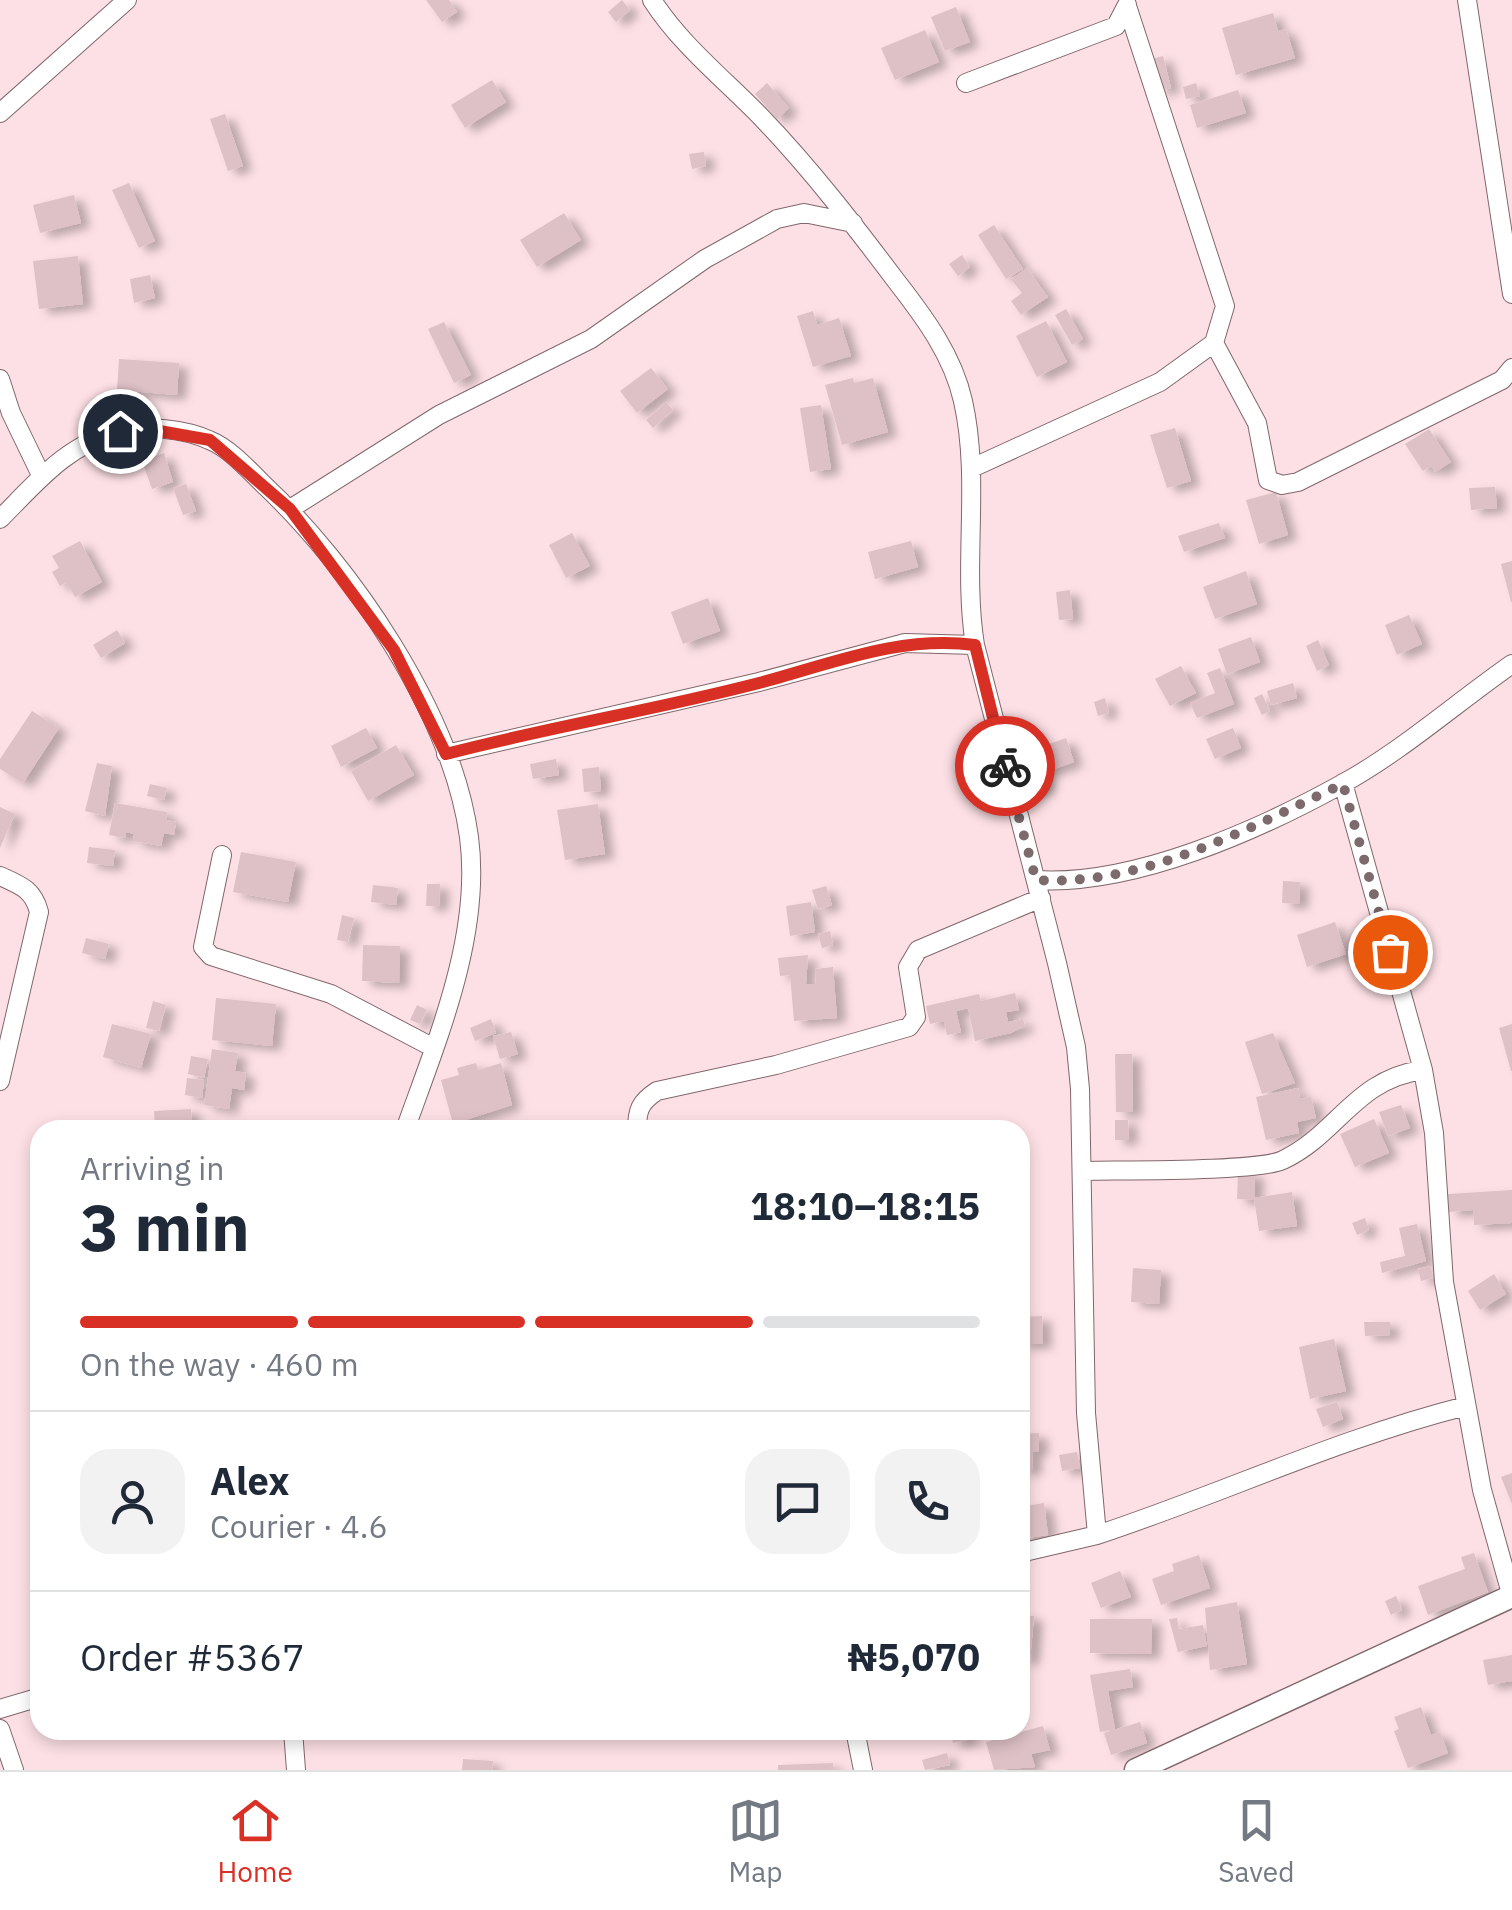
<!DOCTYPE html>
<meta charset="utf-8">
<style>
:root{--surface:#fff;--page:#f2f2f3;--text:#1f2937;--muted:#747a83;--line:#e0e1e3;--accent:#d93025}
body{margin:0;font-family:"IBM Plex Sans",sans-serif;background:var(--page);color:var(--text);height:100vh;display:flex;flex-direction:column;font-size:38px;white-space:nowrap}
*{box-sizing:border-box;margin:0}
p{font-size:32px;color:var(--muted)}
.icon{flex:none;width:55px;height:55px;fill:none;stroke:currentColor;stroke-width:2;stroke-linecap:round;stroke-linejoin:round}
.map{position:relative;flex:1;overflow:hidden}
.panel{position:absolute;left:30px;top:1120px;width:1000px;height:620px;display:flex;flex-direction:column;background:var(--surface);border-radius:30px;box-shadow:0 5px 15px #0003}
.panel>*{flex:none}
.pin{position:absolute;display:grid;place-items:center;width:85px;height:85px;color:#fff;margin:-42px;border:5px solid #fff;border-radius:50%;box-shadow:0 2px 10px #0007}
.courier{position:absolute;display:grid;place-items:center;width:100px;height:100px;margin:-50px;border:8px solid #d93025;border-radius:50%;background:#fff;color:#222;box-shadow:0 2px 12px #0007}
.overview em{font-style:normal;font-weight:700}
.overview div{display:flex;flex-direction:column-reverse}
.overview{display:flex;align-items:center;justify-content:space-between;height:170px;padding:0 50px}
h1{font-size:65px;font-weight:700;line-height:75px}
.bar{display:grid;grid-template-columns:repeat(4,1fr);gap:15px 10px;align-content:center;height:120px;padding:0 50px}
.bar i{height:12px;border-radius:8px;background:var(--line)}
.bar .on{background:var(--accent)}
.bar p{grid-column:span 4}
.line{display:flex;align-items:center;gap:25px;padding:0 50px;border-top:2px solid var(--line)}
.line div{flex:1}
.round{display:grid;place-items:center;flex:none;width:105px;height:105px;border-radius:30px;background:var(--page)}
.tab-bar{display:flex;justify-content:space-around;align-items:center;height:140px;border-top:2px solid var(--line);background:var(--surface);font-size:28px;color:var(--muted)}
.tab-bar a{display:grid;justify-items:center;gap:5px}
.tab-bar .on{color:var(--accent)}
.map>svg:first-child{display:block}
.building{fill:#dec1c6;filter:url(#shadow)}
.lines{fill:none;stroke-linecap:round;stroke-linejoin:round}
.minor-casing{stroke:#80676c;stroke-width:20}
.major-casing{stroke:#80676c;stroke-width:25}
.minor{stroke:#fff;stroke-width:18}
.major{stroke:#fff;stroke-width:22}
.done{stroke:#7c6a6d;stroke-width:10;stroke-dasharray:0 18}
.route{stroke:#d93025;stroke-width:12}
</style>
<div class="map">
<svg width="1512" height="1770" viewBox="0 0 1512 1770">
<defs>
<filter id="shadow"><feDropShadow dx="9" dy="5" stdDeviation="5" flood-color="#0004"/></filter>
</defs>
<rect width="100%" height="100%" fill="#fde0e5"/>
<path class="building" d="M426,0H449L457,12L442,22Z
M622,0L630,10L616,22L608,12Z
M956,7L970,42L945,51L931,17Z
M1273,13L1278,31L1286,29L1295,58L1236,75L1222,28Z
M925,30L939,62L895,80L881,48Z
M1163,56L1171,88L1159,91L1151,59Z
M492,80L506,102L465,128L451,105Z
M767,83L789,108L777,119L755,94Z
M1196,83L1200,96L1186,99L1183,87Z
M1238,90L1246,113L1197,128L1190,105Z
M225,114L243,166L228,171L210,119Z
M704,152L706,166L692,169L689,154Z
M129,183L155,241L139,248L112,190Z
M74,195L81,223L40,233L33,205Z
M564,213L581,240L537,267L520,240Z
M994,225L1023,269L1006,279L978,235Z
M962,255L970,267L958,276L949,264Z
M78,256L83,304L39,309L33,261Z
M1027,268L1048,297L1021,315L1011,301L1022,293L1011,279Z
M150,275L155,298L134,303L130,279Z
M1066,309L1083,339L1072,345L1055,315Z
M813,311L817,325L839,318L851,356L813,367L797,316Z
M1046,321L1067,362L1037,377L1016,336Z
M444,322L471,375L454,383L428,329Z
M119,359L179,363L177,395L117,390Z
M651,368L668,389L637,413L620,391Z
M853,378L854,383L873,378L888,432L842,445L825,385Z
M666,402L673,410L653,428L646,420Z
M821,405L831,469L810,472L800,408Z
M1175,428L1191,481L1167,488L1150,435Z
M1429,429L1451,462L1435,472L1431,466L1423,471L1405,444Z
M164,453L173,482L152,489L142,461Z
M186,484L196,511L183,515L173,488Z
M1495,487L1497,508L1471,510L1469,488Z
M1276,492L1288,535L1259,544L1246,500Z
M1219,523L1225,538L1184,552L1178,536Z
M572,533L590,566L566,578L549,545Z
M80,541L102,582L75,597L66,582L60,586L52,572L59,568L52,556Z
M911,541L918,567L875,579L868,552Z
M1512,561V602H1511L1501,564Z
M1246,571L1257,604L1215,619L1203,587Z
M1070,590L1073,619L1059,620L1056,592Z
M708,598L720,631L683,644L671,612Z
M1409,615L1422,644L1397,655L1385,625Z
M117,630L125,643L101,658L93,645Z
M1251,637L1260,662L1227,674L1218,649Z
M1318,640L1329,665L1317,671L1306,646Z
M1181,666L1196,693L1170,706L1155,679Z
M1220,668L1234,704L1197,718L1190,703L1215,693L1207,673Z
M1293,683L1297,698L1271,705L1267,691Z
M1262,694L1270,711L1262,715L1254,698Z
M1105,698L1109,713L1098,716L1094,702Z
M32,711L59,728L23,783L0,769V759Z
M366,728L377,748L341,767L331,746Z
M1233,728L1241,748L1215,759L1206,739Z
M1066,738L1074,762L1046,772L1038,748Z
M396,745L414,775L368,801L351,771Z
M1037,750L1047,787L1024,793L1014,756Z
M556,759L559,775L533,779L530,764Z
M97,763L112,766L105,816L85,811Z
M599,767L601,791L584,792L582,769Z
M150,784L167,788L164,800L147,796Z
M115,803L167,812L166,820L176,822L174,835L164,833L161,846L133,841L134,834L126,832L125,838L109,835Z
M598,804L605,854L565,860L557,810Z
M0,807L15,814L0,848Z
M89,847L115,850L113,866L87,863Z
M241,852L296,862L288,902L233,892Z
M1283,881L1300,882L1299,904L1282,903Z
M427,884H440L439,906H426Z
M373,885L398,888L396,905L371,902Z
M826,886L832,905L818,909L812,890Z
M811,902L815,932L790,936L786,906Z
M342,915L354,918L348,942L337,940Z
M1335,922L1346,954L1307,967L1297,935Z
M830,931L833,945L822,948L818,934Z
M86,938L109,944L105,959L82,953Z
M363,945L400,946L399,983L362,981Z
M808,955L806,984H816L815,969L833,967L837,1018L794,1021L790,975L780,976L778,958Z
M1015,993L1019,1010L1006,1012L1008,1022L1023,1019L1025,1026L1011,1033L975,1041L968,1008L956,1011L961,1032L947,1035L944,1021L930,1024L926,1006L979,994L981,1001Z
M216,998L276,1004L272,1046L212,1040Z
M153,1001L166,1005L159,1031L146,1028Z
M417,1005L427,1010L420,1024L410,1020Z
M491,1019L496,1033L475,1041L470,1028Z
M112,1024L151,1034L141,1068L103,1057Z
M1512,1024V1071H1511L1499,1028Z
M511,1032L518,1054L500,1059L493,1036Z
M1273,1033L1295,1083L1262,1094L1245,1042Z
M212,1049L238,1053L235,1071L246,1073L244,1090L232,1088L229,1109L204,1105Z
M1115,1054H1132L1133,1112H1116Z
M191,1056L208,1059L204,1078L188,1074Z
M476,1063L478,1070L501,1063L512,1105L453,1124L441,1080L459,1075L457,1068Z
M187,1078L204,1080L202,1098L185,1095Z
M1298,1088L1300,1099L1311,1097L1316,1118L1297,1122L1299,1133L1266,1140L1256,1097Z
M1401,1105L1410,1128L1388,1136L1379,1112Z
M191,1109L192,1129L155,1130L154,1111Z
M1374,1119L1389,1153L1355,1167L1340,1134Z
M1115,1120H1128L1129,1140H1115Z
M1238,1172L1255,1173L1254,1200L1237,1199Z
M1512,1190V1223L1474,1225L1473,1210L1449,1212L1448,1194Z
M1292,1192L1297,1226L1259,1231L1254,1198Z
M1365,1218L1369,1230L1357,1235L1352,1223Z
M1417,1224L1426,1261L1382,1273L1380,1262L1405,1256L1399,1228Z
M1431,1266L1433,1278L1421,1281L1418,1269Z
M1133,1268L1161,1270L1159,1304L1131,1302Z
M1494,1274L1506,1294L1480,1310L1468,1291Z
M1042,1316L1043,1344H1020V1317Z
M1364,1322H1390V1335L1365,1336Z
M1334,1339L1346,1391L1310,1399L1299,1347Z
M1337,1402L1343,1419L1323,1427L1316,1409Z
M1039,1433V1451L1032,1452L1033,1470H1020V1434Z
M1077,1452L1080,1468L1062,1471L1059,1455Z
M1512,1473V1504L1501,1477Z
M1044,1503L1048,1535L1020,1539V1507Z
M1474,1553L1488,1592L1428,1615L1418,1586L1465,1569L1461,1557Z
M1199,1555L1210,1588L1161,1605L1152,1579L1174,1571L1172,1564Z
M1120,1571L1131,1597L1101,1608L1091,1583Z
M1396,1596L1402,1610L1391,1615L1385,1601Z
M1237,1602L1247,1664L1210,1670L1205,1608Z
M1020,1615L1034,1616L1030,1660L1020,1659Z
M1177,1618L1179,1629L1203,1625L1207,1646L1178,1652L1169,1619Z
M1090,1619H1152L1151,1654L1090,1653Z
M1512,1655V1681L1488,1685L1483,1660Z
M1130,1669L1133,1687L1108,1691L1115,1729L1100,1732L1090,1675Z
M1421,1707L1431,1735L1440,1732L1448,1753L1408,1768L1394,1731L1399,1729L1394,1717Z
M1140,1722L1147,1743L1111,1755L1104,1733Z
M1043,1726L1050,1750L1031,1754L1035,1767L994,1770L986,1742Z
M950,1730H969L971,1739L953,1743Z
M947,1753L950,1765L925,1770L922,1760Z
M463,1759L493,1761L492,1770H462Z
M833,1763V1770H778V1765Z"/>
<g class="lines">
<defs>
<path id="minor" d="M652,0C681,45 724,79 761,117C811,169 854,225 897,282C925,318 953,356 963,401C981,481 962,564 975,645L1057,963L1076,1047L1080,1089L1086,1413L1097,1535L1020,1553
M1467,0L1512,294
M1127,6L1225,306L1214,343
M966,83L1116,26L1127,5
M0,113L127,0
M0,379L11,413L41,475
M972,468L1160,382L1214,343L1257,423L1268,480L1282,485L1298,482L1502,380L1512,368
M290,509L439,415L591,339L705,259L777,219L804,213L853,223
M0,519C36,483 67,444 120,431C146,425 185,429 209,440C229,448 247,468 262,483C351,566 452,713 469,837C482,935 437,1040 405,1130
M446,754L759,682L905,643L975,645
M1343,783L1423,1070L1434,1133L1444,1282L1482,1490L1512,1597
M222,855L203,947L211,956L331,994L434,1048
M0,876C20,885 33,889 39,912L0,1081
M1036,880C1133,886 1257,831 1342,784C1402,751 1456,703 1512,664
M637,1130C637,1110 640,1102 657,1091L776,1065L909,1027L916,1017L908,967L918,950L1041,898
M1082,1171C1118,1170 1258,1172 1283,1160C1338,1134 1355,1079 1423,1070
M1097,1535C1221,1494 1339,1438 1466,1406
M0,1709L40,1697
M0,1729L14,1770
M293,1730L296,1770
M855,1730L863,1770"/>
<path id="major" d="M1136,1770L1512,1596"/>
</defs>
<use href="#minor" class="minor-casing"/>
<use href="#major" class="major-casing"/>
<use href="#minor" class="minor"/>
<use href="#major" class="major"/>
</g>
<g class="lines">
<path class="done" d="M1005,766L1036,880C1143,887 1248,828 1343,784L1390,952"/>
<path class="route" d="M120,431L148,429L210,440L290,509L394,650L446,754C549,727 655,710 759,683C831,664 899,635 975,645L1005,766"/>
</g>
</svg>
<div class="pin" style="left:1390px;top:952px;background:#ea580c"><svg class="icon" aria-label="bag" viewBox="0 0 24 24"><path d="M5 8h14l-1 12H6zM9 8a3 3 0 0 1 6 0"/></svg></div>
<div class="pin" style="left:120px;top:431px;background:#1f2937"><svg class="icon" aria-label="home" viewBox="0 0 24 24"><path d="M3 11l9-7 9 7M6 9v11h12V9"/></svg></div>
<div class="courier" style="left:1005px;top:766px"><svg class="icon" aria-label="bike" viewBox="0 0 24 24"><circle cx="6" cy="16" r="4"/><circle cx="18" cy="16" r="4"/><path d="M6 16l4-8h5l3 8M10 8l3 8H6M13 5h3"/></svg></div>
<section class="panel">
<div class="overview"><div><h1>3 min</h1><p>Arriving in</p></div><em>18:10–18:15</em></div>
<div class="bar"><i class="on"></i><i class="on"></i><i class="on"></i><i></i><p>On the way · 460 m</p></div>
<div class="line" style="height:180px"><a class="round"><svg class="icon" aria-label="person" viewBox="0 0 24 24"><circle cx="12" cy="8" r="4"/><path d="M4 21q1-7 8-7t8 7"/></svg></a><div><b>Alex</b><p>Courier · 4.6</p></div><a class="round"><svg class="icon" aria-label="chat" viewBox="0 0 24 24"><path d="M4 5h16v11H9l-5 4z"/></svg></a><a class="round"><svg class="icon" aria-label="phone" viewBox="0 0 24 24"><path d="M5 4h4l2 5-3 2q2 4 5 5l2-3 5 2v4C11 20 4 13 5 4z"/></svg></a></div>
<div class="line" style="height:130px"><div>Order #5367</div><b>₦5,070</b></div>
</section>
</div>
<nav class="tab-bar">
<a class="on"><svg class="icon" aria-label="home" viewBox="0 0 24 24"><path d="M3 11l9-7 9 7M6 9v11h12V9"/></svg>Home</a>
<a><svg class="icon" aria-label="map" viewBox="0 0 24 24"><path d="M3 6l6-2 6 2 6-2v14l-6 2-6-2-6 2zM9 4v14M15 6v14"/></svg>Map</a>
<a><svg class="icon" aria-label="saved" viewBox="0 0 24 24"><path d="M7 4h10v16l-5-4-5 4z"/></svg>Saved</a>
</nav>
